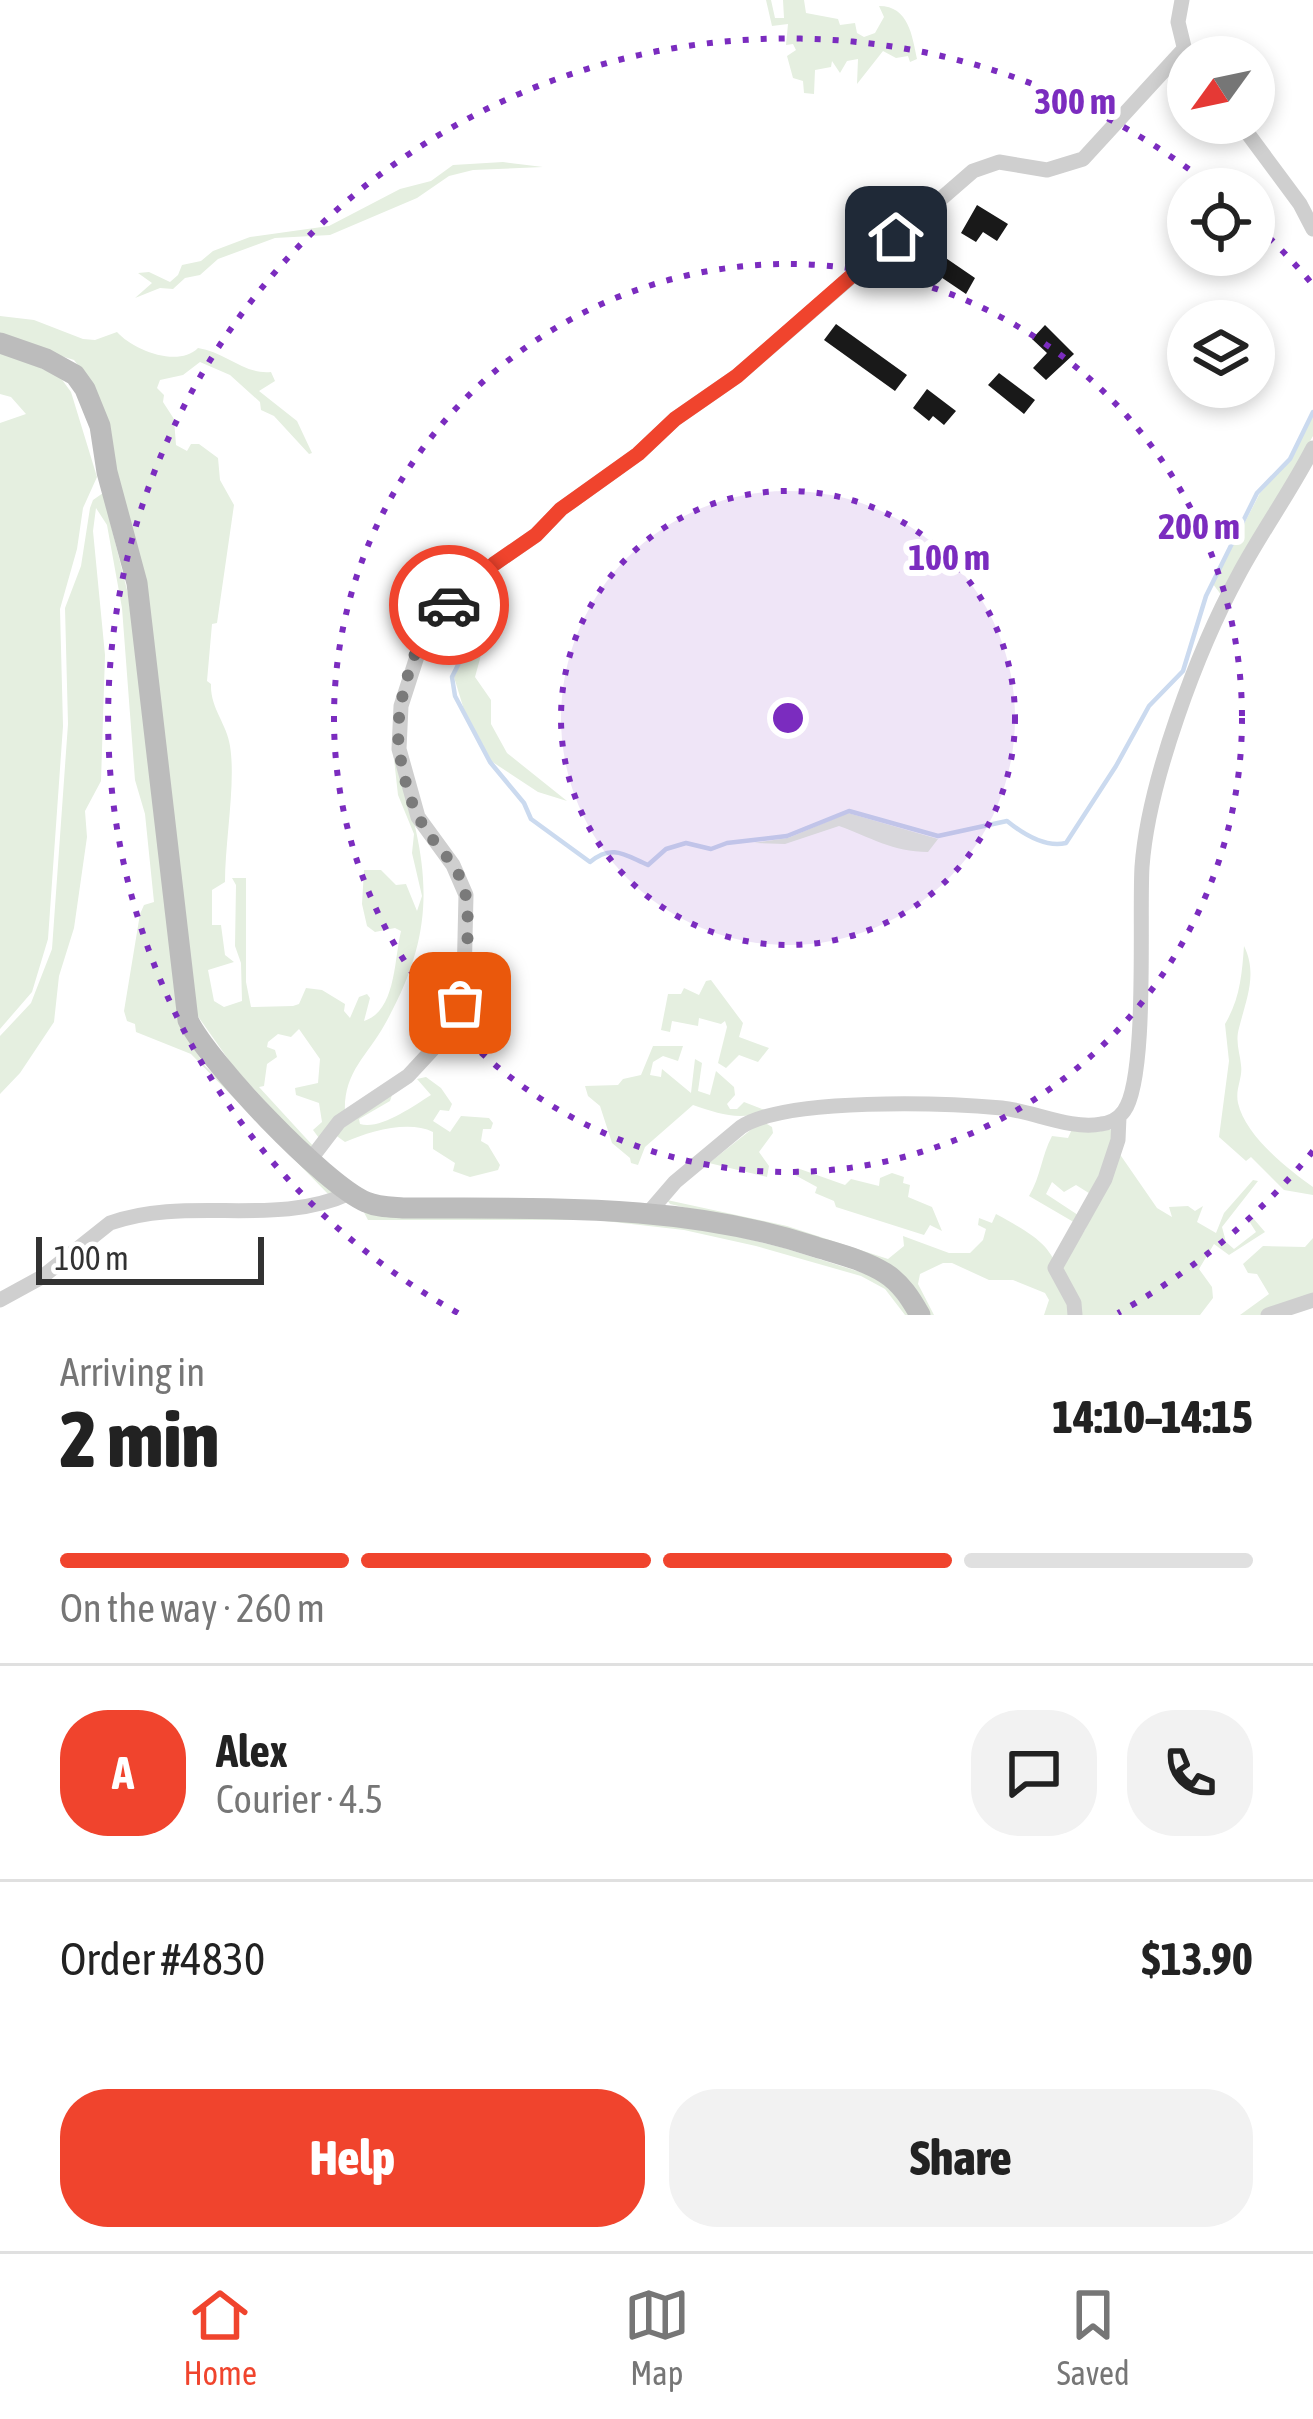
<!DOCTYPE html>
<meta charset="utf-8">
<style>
:root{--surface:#fff;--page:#f2f2f2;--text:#222;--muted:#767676;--line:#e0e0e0;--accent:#f0442d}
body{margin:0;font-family:"Asap Condensed",sans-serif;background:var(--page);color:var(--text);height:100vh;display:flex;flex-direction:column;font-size:45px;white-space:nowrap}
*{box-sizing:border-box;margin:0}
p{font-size:39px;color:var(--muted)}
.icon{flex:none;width:66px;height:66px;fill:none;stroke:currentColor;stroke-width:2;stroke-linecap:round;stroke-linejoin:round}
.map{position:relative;height:1315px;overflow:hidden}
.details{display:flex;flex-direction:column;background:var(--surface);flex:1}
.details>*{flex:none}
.needle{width:78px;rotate:237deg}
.tools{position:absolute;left:1167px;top:36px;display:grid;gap:24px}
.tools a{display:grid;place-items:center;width:108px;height:108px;border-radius:50%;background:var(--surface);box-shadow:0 6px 18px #0003;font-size:60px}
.scale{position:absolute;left:36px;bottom:30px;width:228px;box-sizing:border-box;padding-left:12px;border:6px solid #323232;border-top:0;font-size:33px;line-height:42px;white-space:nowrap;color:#323232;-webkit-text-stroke:9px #fff;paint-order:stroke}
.pin{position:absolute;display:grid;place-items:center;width:102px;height:102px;color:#fff;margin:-51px;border-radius:24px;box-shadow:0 6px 18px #0006}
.courier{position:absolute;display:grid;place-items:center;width:120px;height:120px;margin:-60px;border:9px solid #f0442d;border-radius:50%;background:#fff;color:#222;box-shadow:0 3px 15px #0007}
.headline em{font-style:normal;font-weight:800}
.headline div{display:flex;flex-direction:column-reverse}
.headline{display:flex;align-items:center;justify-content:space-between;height:204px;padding:0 60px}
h1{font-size:78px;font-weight:800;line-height:90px}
.bar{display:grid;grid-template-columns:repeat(4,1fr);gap:18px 12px;align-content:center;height:144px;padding:0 60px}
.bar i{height:15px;border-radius:9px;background:var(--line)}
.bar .active{background:var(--accent)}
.bar p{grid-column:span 4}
.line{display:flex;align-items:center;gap:30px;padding:0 60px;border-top:3px solid var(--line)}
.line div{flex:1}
.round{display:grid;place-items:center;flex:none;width:126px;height:126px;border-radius:48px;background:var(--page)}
.button{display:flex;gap:24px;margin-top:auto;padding:24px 60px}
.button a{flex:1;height:138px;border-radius:48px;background:var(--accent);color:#fff;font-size:48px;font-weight:800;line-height:138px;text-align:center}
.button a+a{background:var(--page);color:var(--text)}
.tab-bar{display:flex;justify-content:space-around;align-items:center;height:168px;border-top:3px solid var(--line);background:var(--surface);font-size:33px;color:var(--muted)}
.tab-bar a{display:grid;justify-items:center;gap:6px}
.tab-bar .active{color:var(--accent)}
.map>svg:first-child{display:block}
.green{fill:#e5efe0}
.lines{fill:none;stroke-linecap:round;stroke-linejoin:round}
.stream{stroke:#cbdaef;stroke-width:4.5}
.building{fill:#191919}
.minor{stroke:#cfcfcf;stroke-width:15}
.secondary{stroke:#bcbcbc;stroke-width:21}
.done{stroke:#7a7a7a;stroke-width:12;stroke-dasharray:0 21.6}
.route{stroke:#f0442d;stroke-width:15}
.ring{fill:none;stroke:#7b2cbf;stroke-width:6;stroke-dasharray:6 12}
.centre{fill:#7b2cbf;stroke:#fff;stroke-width:6}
.ring-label{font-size:36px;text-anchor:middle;font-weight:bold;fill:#7b2cbf;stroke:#fff;stroke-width:12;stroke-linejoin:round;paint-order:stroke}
</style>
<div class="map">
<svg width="1313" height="1315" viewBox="0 0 1313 1315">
<rect width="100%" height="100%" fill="#fff"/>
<path class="green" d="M766,0H771L775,18H784L783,0H804L806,13L838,19L840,25L855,23L857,33L864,37L875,33L884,17L879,6C909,6 912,36 917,59L910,62L908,56L896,58L883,51L857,84L858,59L847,61L840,73L832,61L831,67L815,70L814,94L804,93L803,81L793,78L787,56L796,50L793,44L786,45L788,24L772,26Z
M503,162L543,167L473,170L449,176L417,198L330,235L275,238L218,259L200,275L185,278L173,289L160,288L135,298L152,283L138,273L149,272L170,282L178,275L182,265L201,261L213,251L250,237L329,226L400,189L431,181L453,165Z
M0,316L34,320L83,339L95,340L117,332C133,350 178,368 198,348C225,352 245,375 271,372L275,381L259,391L297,421L312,453L309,454L274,416L261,410L260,402L230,375L200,362L183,375L160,380L157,388L164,395L163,402L174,419L176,445L187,451L191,444H199L218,458L220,480L234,505L217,623L212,624L207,681L211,684C210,708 227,724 230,746C236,783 225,841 225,882L212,890V925H221L225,955L234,962L208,970L214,1001L224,1007L242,1001L241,963L235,946L236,885L232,878H246V982L251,1007L293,1006L299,1004L306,988L322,990L345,1004L344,1011L350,1018L359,997L367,994L370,998L364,1021C396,1011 394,960 401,931L395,928L375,932L367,926L362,904L364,870H381L396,885L406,884L417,911L422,896L412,853L414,834L398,795L393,750C427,856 443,921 385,1024C366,1058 343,1072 345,1114L322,1142L313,1130L322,1122L319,1103L296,1095L295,1088L318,1083L320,1059L299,1029L291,1037L278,1034L268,1042L267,1047L275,1050L277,1057L267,1064L264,1086L259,1087L315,1148L306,1146L233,1066L197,1015L96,389L74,360L0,337Z
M0,349L60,377L71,392L97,477L83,508L77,549L60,609L63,726L48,939L32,992L0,1029V423L26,414L11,397L0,394Z
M1313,414V436L1222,596L1213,584L1260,493L1291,459Z
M103,493L128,594L186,1036L205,1066L336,1191L329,1195L191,1054L136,1032L135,1024L127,1021L124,1011L140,914L144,905L154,902L145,814L135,780L122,608L107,525L96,508L93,531L105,655L101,781L85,811L87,837L74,928L59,976L54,1022L20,1073L0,1094V1036L31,1003L52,949L68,724L65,608L81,566L90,508L93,500Z
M468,637L479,642L473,652L481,655L475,677L491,700V724L507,753L567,801L538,792L491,761L468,723L454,677L462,661L458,644Z
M848,813L938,839L928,852C893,852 870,837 839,826L785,844L754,843L788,838Z
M1244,946C1258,974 1246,1000 1239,1028C1235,1042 1240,1053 1241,1065C1243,1078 1235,1089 1238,1103C1245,1135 1287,1169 1313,1187V1195L1284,1190L1251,1157L1246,1161L1219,1137L1229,1061L1225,1024C1240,999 1242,974 1244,946Z
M711,980L743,1023L739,1037L769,1048L758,1062L739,1055L726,1068L718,1063L727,1027L725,1021L721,1024L699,1018L698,1026L672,1021L670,1032L661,1030L668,994H681L684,988L699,995L706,981Z
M653,1046H683L678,1061L663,1056L653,1062L650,1075L661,1077L662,1069L691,1093L695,1059L702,1063L698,1091L710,1095L716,1071L734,1087L735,1095L727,1104L730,1109H737L744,1102L767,1111C739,1121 720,1114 693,1105L645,1147L638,1165L631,1163L630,1158L612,1143L600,1106L588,1096L585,1086L618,1085L623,1079L641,1075Z
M426,1077L441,1088L452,1104L449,1111L440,1110L433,1121L450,1132L461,1116L489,1118L493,1123L491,1129H483L481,1141L488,1145L500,1165L498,1170L470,1177L453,1171L455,1163L433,1149V1132C409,1120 370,1131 345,1142L334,1134L392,1095L390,1101L359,1119L360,1124C380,1130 412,1107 431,1095L417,1079Z
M762,1121L772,1127L773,1133L759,1152L769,1166L767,1177L709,1163Z
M1073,1127L1113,1130L1114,1135L1092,1195L1076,1185L1064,1192L1052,1182L1046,1194L1081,1217L1077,1224L1029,1196C1041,1176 1041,1157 1052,1136L1068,1138Z
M1119,1153L1157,1208L1172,1217L1169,1207L1188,1206L1195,1211L1203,1206L1197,1222L1216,1233L1224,1213L1253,1180L1258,1181L1222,1227L1226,1242L1234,1249L1256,1232L1249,1221L1253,1218L1265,1232L1229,1255L1214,1244L1199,1269L1212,1287L1213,1298L1200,1315H1078L1061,1263L1085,1230Z
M797,1168L845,1185L851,1179L879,1186L880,1178L892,1173L904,1177L903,1183L910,1185L908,1197L932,1207L942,1231L930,1225L924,1235L836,1207L834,1201L815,1193L817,1187L793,1174Z
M667,1200L787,1226L888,1259L904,1246L903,1236L949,1253H970L983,1240L986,1229L978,1225L979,1218L992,1223L996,1214C1055,1246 1055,1251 1070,1315H1044L1049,1300L1045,1293L1013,1280H989L952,1263H943L920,1274L918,1284L934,1315H928L918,1295L755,1224L670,1204Z
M359,1203L611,1217L694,1226L784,1248L882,1279L910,1315H905L885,1289L861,1276L756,1246L684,1230L596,1220H368Z
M1313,1238V1296L1260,1315H1240L1269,1294L1257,1274L1248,1273L1243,1264L1263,1246L1305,1247Z"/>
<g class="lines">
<path class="stream" d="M459,650L460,661L452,677L455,696L490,762L524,803L531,819L590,862C613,843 626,856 648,865L666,849L686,843L711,849L727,843L787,836L849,811L938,836L1007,821C1023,834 1045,848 1066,843L1116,766L1149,706L1183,671L1206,596L1257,493L1290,459L1313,412"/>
</g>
<path class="building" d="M977,205L1008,224L997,241L983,232L976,242L961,233Z
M937,252L975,278L966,294L926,267Z
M836,324L907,375L895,391L824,340Z
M1045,325L1074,354L1046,380L1033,368L1047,353L1032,339Z
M999,373L1035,400L1024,414L988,385Z
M927,389L956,411L944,425L933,416L929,421L913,408Z"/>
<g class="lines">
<path class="minor" d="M1182,0L1178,22L1186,55
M1240,123L1300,204L1313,229
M310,1160L339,1122L408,1076L433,1049L460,1003L464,982L466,895L453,865L418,817L399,749L401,706L431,613L447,606L494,564L536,535L561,509L638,454L675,419L737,376L973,171L999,162L1047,170L1083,159L1183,50
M650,1211L675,1182L741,1127C787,1097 945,1103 1002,1108C1033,1111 1071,1130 1101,1124C1110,1123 1119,1118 1124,1111C1148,1078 1139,915 1142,867C1148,782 1198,649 1239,574C1262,531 1291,491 1313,448
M0,1300L42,1277L110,1223C188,1195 275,1228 350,1193
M1075,1315L1074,1303L1055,1268L1105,1179L1118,1140L1119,1117
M1268,1315L1313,1300"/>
<path class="secondary" d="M0,343L46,359L75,375L85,389L100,426L107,472L137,583L188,1020C207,1061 324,1184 366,1202C377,1207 390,1207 403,1208C543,1209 681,1202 816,1247C839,1254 864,1260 885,1273C901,1283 911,1299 920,1315"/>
</g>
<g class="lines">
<path class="done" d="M449,605L431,613C414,655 394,702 399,749C403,775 410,806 425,828C436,847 454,861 462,882C473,909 466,973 460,1003"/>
<path class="route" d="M449,605L494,564L536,535L561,509L638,454L675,419L737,376L896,237"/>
</g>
<circle cx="788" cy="718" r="227" fill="#7b2cbf" fill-opacity=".12"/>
<g class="ring">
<circle cx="788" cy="718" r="227"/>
<circle cx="788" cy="718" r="454"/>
<path d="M1313 1151A680 680 0 0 1 1118 1313M458 1313A680 680 0 1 1 1211 186M1256 225A680 680 0 0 1 1313 285"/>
</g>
<circle cx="788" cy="718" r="18" class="centre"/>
<g class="ring-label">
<text x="1075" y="114">300 m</text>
<text x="1199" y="539">200 m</text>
<text x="949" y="570">100 m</text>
</g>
</svg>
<div class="tools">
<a><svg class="needle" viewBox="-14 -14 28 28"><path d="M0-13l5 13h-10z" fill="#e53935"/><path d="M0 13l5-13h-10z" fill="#767676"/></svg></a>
<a><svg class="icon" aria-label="locate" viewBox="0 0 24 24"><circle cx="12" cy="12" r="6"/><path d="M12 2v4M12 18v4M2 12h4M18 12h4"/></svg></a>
<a><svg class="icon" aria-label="layers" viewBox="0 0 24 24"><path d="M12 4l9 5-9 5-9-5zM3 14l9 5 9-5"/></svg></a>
</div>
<div class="scale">100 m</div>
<div class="pin" style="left:460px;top:1003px;background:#ea580c"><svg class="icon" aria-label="bag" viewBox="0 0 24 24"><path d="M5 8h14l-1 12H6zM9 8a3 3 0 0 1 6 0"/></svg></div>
<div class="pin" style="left:896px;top:237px;background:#1f2937"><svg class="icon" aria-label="home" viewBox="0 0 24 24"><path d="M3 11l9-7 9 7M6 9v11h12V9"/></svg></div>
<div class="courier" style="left:449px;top:605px"><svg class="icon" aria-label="car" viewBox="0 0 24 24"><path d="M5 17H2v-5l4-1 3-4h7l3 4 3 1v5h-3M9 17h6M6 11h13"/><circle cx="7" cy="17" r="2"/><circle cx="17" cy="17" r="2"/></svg></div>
</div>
<section class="details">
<div class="headline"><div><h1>2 min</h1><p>Arriving in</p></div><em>14:10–14:15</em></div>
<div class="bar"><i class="active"></i><i class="active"></i><i class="active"></i><i></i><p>On the way · 260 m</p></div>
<div class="line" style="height:216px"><b class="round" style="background:var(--accent);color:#fff">A</b><div><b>Alex</b><p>Courier · 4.5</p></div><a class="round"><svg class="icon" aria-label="chat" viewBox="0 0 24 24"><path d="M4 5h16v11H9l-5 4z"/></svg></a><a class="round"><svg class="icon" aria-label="phone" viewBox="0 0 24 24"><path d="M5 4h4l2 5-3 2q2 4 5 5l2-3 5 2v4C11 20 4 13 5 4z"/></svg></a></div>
<div class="line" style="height:156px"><div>Order #4830</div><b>$13.90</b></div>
<div class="button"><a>Help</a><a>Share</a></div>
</section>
<nav class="tab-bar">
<a class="active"><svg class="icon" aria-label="home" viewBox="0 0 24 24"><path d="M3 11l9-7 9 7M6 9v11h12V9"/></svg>Home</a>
<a><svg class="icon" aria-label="map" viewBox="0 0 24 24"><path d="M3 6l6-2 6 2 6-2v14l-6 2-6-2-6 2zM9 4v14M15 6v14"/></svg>Map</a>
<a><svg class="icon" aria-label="saved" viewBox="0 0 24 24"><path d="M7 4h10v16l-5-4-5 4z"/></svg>Saved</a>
</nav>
